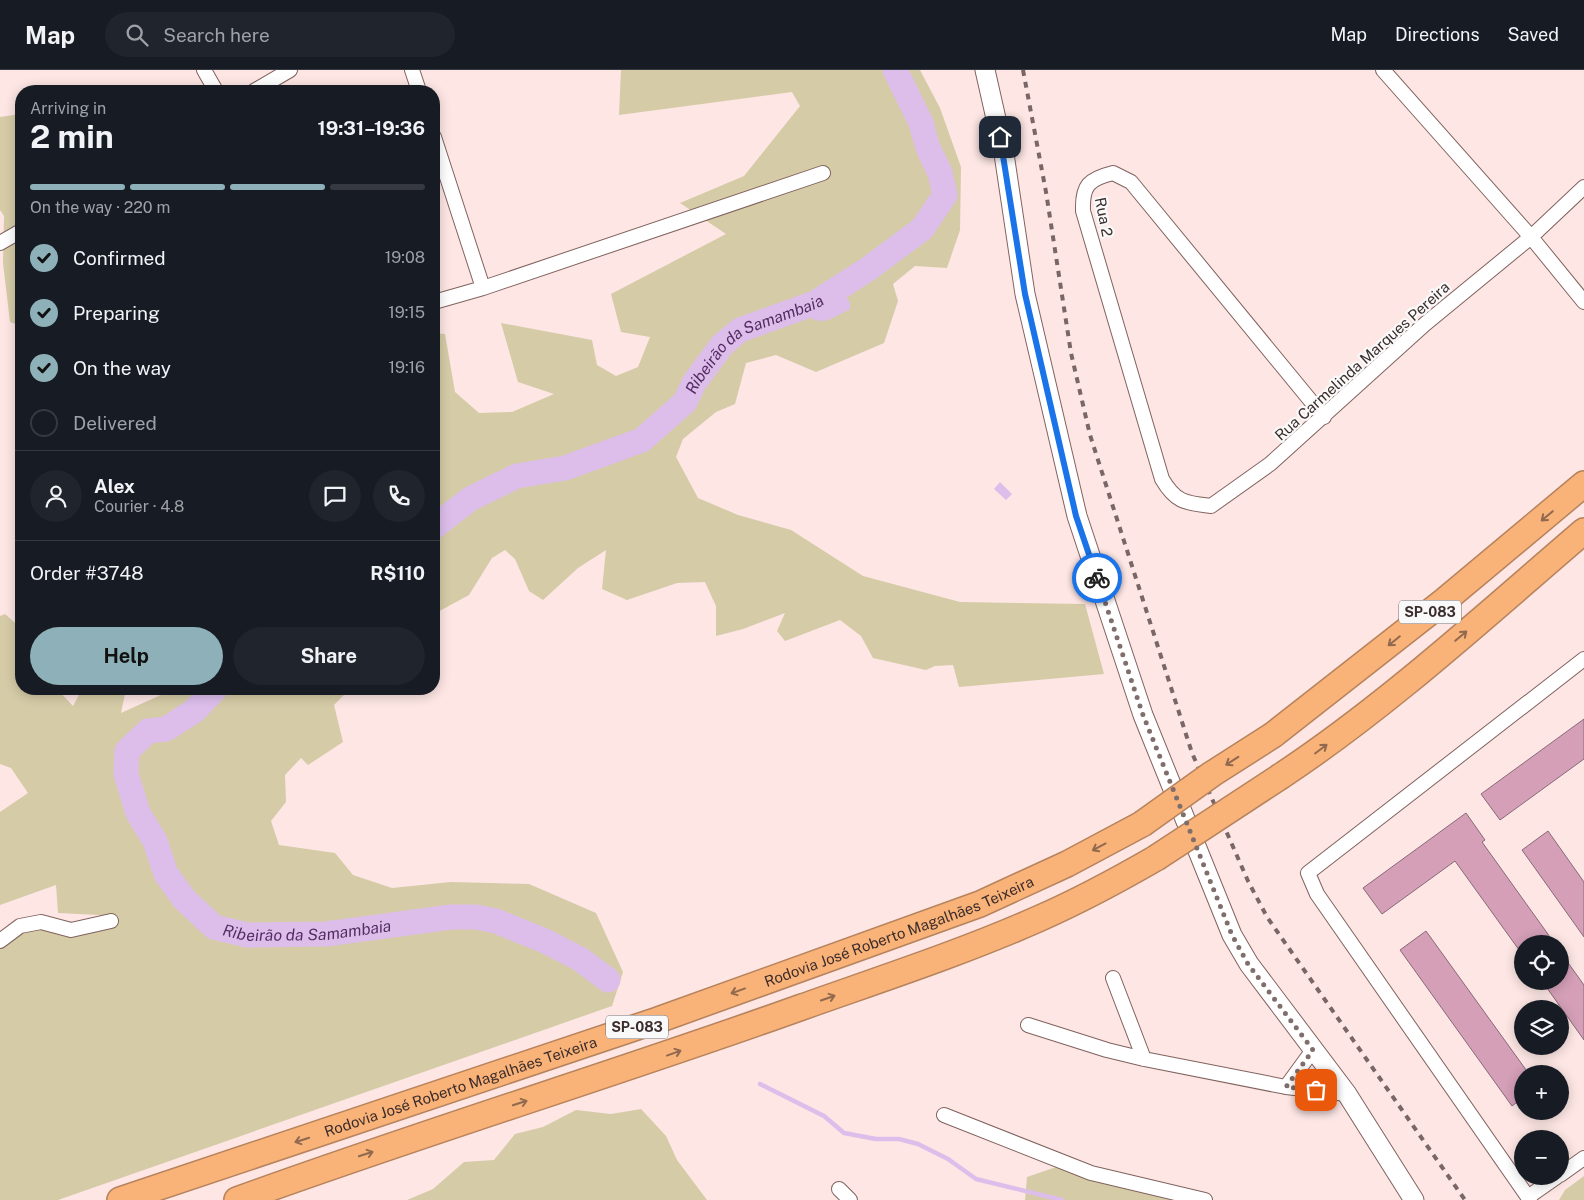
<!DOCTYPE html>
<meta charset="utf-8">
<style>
:root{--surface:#171b24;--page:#20242c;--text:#f1f3f6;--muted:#9ea1a6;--line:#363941;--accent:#8eb1b9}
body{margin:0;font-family:"Public Sans",sans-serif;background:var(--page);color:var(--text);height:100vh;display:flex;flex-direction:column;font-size:19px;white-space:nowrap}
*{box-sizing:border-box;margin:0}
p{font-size:16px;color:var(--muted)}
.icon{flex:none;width:28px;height:28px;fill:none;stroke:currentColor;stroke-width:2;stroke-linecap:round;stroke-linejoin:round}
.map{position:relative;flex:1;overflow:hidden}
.sheet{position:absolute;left:15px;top:15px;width:425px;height:610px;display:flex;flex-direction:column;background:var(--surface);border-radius:20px;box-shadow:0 2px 12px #0003}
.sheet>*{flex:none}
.controls{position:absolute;left:1514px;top:865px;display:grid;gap:10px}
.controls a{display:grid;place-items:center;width:55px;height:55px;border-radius:50%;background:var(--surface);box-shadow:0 2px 12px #0003;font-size:25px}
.pin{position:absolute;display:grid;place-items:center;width:42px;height:42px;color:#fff;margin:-21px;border-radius:10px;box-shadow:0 2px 8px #0006}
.courier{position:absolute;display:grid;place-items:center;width:50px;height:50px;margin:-25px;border:4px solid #1a73e8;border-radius:50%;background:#fff;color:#222;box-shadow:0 1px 6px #0007}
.headline em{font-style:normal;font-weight:700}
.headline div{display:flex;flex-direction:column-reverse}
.headline{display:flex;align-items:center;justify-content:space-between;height:85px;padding:0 15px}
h1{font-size:32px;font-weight:700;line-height:38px}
.bar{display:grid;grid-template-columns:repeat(4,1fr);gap:8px 5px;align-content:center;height:60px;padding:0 15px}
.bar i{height:6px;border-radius:4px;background:var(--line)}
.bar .selected{background:var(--accent)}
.bar p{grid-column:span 4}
.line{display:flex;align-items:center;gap:12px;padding:0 15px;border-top:1px solid var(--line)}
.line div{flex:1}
.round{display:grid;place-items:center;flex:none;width:52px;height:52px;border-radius:26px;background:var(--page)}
ol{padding:0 15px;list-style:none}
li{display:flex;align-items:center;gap:15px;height:55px}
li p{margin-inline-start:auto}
li .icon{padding:5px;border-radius:50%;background:var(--accent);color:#111;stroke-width:4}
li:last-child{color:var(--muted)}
li i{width:28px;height:28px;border:2px solid var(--line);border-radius:50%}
.primary-button{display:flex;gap:10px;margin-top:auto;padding:10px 15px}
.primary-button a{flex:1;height:58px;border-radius:30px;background:var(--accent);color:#111;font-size:20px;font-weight:700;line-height:58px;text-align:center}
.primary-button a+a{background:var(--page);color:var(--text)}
header{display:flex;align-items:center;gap:30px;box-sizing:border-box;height:70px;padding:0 25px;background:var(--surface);border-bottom:1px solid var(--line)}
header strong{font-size:24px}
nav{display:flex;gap:28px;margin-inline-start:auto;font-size:18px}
.search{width:350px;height:45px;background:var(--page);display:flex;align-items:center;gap:12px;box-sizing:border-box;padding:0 18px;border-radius:28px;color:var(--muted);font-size:19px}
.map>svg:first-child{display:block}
.green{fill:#d5cba7}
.water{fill:#ddbeeb}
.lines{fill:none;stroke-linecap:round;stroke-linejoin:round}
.stream{stroke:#ddbeeb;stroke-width:4.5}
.river{stroke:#ddbeeb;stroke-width:25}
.building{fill:#d49fb7;stroke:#886a77}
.street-casing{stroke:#81625e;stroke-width:16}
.secondary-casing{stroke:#81625e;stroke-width:21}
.highway-casing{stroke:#b6835d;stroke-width:28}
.street{stroke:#fff;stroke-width:14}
.secondary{stroke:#fff;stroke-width:19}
.highway{stroke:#f9b278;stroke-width:25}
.rail{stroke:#786766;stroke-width:4;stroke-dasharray:6 6;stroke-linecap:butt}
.highway-bridge-casing{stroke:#b6835d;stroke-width:28;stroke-linecap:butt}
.highway-bridge{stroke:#f9b278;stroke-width:25}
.oneway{stroke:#90694e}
.done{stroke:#7f6e6c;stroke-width:5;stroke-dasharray:0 9}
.route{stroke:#1a73e8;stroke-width:6}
.labels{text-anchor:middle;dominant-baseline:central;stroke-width:4.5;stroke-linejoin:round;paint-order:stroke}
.shield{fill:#f9f9f9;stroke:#746a6a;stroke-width:1}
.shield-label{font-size:14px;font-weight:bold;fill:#3b2d2c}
.street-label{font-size:15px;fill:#3b2d2c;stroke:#f9f9f9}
.water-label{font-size:16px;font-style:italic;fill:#532c62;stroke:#f9f9f9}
</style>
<header>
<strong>Map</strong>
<div class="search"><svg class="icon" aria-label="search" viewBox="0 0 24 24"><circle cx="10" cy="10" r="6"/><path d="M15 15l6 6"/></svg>Search here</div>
<nav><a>Map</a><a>Directions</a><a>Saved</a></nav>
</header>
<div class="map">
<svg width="1584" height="1130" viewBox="0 0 1584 1130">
<rect width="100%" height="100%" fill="#fde6e4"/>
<path class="green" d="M621,0H920L940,38L961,97L960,160L947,198L915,196L893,214L898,231L884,273L816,302L776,285L746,293L735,334L716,342L683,369L676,387L698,428L738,445L791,460L863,506L960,532L1085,534L1104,604L959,617L953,595L935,596L926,600L873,588L861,566L840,550L785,571L777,561L785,543L743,559L716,566V536L705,512L677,513L627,530L602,519L606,480L578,498L543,530L529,521L515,489L505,480L492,488L469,525L434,544V263L445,264L455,322L479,343L512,342L554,324L518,312L501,253L592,270L597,295L616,306L638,297L650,267L621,262L611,224L726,164L680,133L744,106L800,36L792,22L619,45Z
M21,44V256L10,252L3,193L4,146L0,140V47Z
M5,544L21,558V619H57L73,636L82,619H126L121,643L174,619H350L334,635L343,672L308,695L301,688L285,705L286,732L271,751L279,775L335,783L353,805L392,818L451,812L529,814L596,843L623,902L612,936L58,1130H0V871L20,856L71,860L110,851L99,845L58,843L56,815L0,835V742L28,723L11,698L0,694V546Z
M641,1039L666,1066L677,1090L707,1130H407L433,1119L464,1092L494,1090L515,1064L543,1057L576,1040L611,1044Z
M1068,1093L1153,1116L1175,1130H1025L1027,1107Z
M1584,1106V1130H1559L1565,1120Z"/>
<path class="water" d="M847,228L850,233V239C832,248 822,258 805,244L825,234Z
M1000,412L1012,424L1006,430L994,419Z"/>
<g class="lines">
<path class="stream" d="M760,1014L824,1046L844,1063L876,1069H899L918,1074L948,1089L976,1109L1062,1130"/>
<g class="river">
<path id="s1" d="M434,457L470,429L517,406L565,398L642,370L685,332L694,313L722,275L740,260L815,233L868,199L922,159L945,125L940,103L928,78L921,53L895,0"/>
<path id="s2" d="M215,619L194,641L166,659L148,661L127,681L126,704L138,743L155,771L166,804L185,830L214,857L247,865L326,864L451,847H476L496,851L545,871L580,889L608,910"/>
</g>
</g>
<path class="building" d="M1584,649V689L1500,750L1481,724Z
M1466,743L1485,770L1482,772L1555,874H1522V884L1455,791L1382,844L1363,818Z
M1548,761L1584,812V867L1522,780Z
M1426,861L1529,1004H1522V1015L1515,1021L1521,1029L1512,1036L1400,880Z
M1566,890L1584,915V970L1542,911H1560V895Z"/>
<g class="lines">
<defs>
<path id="street" d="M204,0L216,21
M412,0L419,21
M1383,0L1531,167L1584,232
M254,21L290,0
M434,67L483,218
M0,173L21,161
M434,232L483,218L823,103
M1324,347L1131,112L1113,103C1089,109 1082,115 1083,141L1162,409C1176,433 1186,433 1211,436L1270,394L1425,254L1531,167L1584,117
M0,871L20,856L41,852L71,860L111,851
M1113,908L1144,989
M1028,955L1107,980L1144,989L1286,1017L1347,1024
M1286,1017L1313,980
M944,1045L1091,1103L1205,1130
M1560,1105L1584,1088
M839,1119L850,1130
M1528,1127L1558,1106
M1530,1130L1317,824L1308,803L1584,589"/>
<path id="secondary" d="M985,0L1004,84L1025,224L1077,446L1143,645L1232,865L1249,894L1347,1024L1414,1130"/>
<g id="highway">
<path d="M1273,665L1444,531L1584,414"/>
<path d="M1281,706C1387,636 1487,544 1584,461"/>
<path id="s3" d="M120,1130L658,950L980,834L1067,794L1142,754"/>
<path d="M237,1130C424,1062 615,1004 802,937C881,909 961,883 1038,849C1079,831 1118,810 1156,788"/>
</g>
</defs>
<use href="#street" class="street-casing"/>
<use href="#secondary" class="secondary-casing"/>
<use href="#highway" class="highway-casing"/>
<use href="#street" class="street"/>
<use href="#secondary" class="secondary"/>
<use href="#highway" class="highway"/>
<path class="rail" d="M1023,0L1046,122L1071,283L1090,365L1192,683L1248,811L1267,847L1465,1130"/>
<defs>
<path id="highway-bridge" d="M1142,754L1212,704L1273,665
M1156,788L1281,706"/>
</defs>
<use href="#highway-bridge" class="highway-bridge-casing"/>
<use href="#highway-bridge" class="highway-bridge"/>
</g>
<defs><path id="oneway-shaft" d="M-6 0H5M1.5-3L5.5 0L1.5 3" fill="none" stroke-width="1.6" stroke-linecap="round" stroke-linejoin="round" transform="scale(1.25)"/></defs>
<g class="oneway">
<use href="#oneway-shaft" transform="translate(1547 446) rotate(140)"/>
<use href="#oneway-shaft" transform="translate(1461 566) rotate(-40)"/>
<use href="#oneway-shaft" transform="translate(1394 571) rotate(141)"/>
<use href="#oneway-shaft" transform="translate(1321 679) rotate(-37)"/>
<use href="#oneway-shaft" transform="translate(1232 691) rotate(147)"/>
<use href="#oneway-shaft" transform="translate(1099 777) rotate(152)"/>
<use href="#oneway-shaft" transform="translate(738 921) rotate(160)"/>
<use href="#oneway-shaft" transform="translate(828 928) rotate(-19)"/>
<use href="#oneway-shaft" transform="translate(674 983) rotate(-20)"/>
<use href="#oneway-shaft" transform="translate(520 1033) rotate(-18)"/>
<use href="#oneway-shaft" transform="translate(302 1070) rotate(162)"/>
<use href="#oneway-shaft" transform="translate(366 1084) rotate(-18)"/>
</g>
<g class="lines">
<path class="done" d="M1097,508L1143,645L1232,865L1248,894L1313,980L1286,1017L1316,1020"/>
<path class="route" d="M1000,67L1025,224L1076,446L1097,508"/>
</g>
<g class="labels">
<g class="shield">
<rect x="1399" y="530.5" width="62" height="23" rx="4"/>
<rect x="606" y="945.5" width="62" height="23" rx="4"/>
</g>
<g class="shield-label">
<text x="1430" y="542">SP-083</text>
<text x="637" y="957">SP-083</text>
</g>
<g class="street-label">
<text transform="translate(1104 147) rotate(79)">Rua 2</text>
<text transform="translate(1362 291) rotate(-42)">Rua Carmelinda Marques Pereira</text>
<text stroke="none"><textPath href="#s3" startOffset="824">Rodovia José Roberto Magalhães Teixeira</textPath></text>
<text stroke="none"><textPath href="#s3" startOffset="359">Rodovia José Roberto Magalhães Teixeira</textPath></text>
</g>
<g class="water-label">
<text stroke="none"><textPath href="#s1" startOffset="381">Ribeirão da Samambaia</textPath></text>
<text stroke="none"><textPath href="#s2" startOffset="408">Ribeirão da Samambaia</textPath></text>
</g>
</g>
</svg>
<div class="controls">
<a><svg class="icon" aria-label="locate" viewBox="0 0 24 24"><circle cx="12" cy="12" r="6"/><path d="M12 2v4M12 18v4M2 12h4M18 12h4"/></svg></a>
<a><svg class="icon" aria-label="layers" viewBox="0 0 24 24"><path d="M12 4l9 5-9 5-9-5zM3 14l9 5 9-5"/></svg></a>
<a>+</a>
<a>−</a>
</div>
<div class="pin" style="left:1316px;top:1020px;background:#ea580c"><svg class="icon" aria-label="bag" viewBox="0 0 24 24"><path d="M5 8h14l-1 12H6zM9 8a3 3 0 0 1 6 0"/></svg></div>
<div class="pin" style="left:1000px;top:67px;background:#1f2937"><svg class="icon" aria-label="home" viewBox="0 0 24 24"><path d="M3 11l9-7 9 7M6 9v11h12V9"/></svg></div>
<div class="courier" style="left:1097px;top:508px"><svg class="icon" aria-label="bike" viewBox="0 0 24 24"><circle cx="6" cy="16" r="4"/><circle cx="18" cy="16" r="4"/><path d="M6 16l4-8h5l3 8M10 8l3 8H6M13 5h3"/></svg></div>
<section class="sheet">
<div class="headline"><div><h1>2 min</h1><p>Arriving in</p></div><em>19:31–19:36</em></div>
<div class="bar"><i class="selected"></i><i class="selected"></i><i class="selected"></i><i></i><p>On the way · 220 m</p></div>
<ol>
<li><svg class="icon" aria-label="check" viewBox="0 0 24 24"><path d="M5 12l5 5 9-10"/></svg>Confirmed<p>19:08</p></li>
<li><svg class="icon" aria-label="check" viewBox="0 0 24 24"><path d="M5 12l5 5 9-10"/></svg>Preparing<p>19:15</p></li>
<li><svg class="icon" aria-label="check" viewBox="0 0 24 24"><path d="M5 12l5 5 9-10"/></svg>On the way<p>19:16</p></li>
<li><i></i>Delivered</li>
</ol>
<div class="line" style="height:90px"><a class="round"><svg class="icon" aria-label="person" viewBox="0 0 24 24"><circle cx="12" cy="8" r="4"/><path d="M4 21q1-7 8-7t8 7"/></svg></a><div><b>Alex</b><p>Courier · 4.8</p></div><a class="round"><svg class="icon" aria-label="chat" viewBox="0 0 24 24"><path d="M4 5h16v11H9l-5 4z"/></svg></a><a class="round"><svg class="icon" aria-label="phone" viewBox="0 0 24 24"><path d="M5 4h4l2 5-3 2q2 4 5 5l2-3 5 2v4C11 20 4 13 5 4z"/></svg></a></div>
<div class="line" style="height:65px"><div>Order #3748</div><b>R$110</b></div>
<div class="primary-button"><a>Help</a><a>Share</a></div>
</section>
</div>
